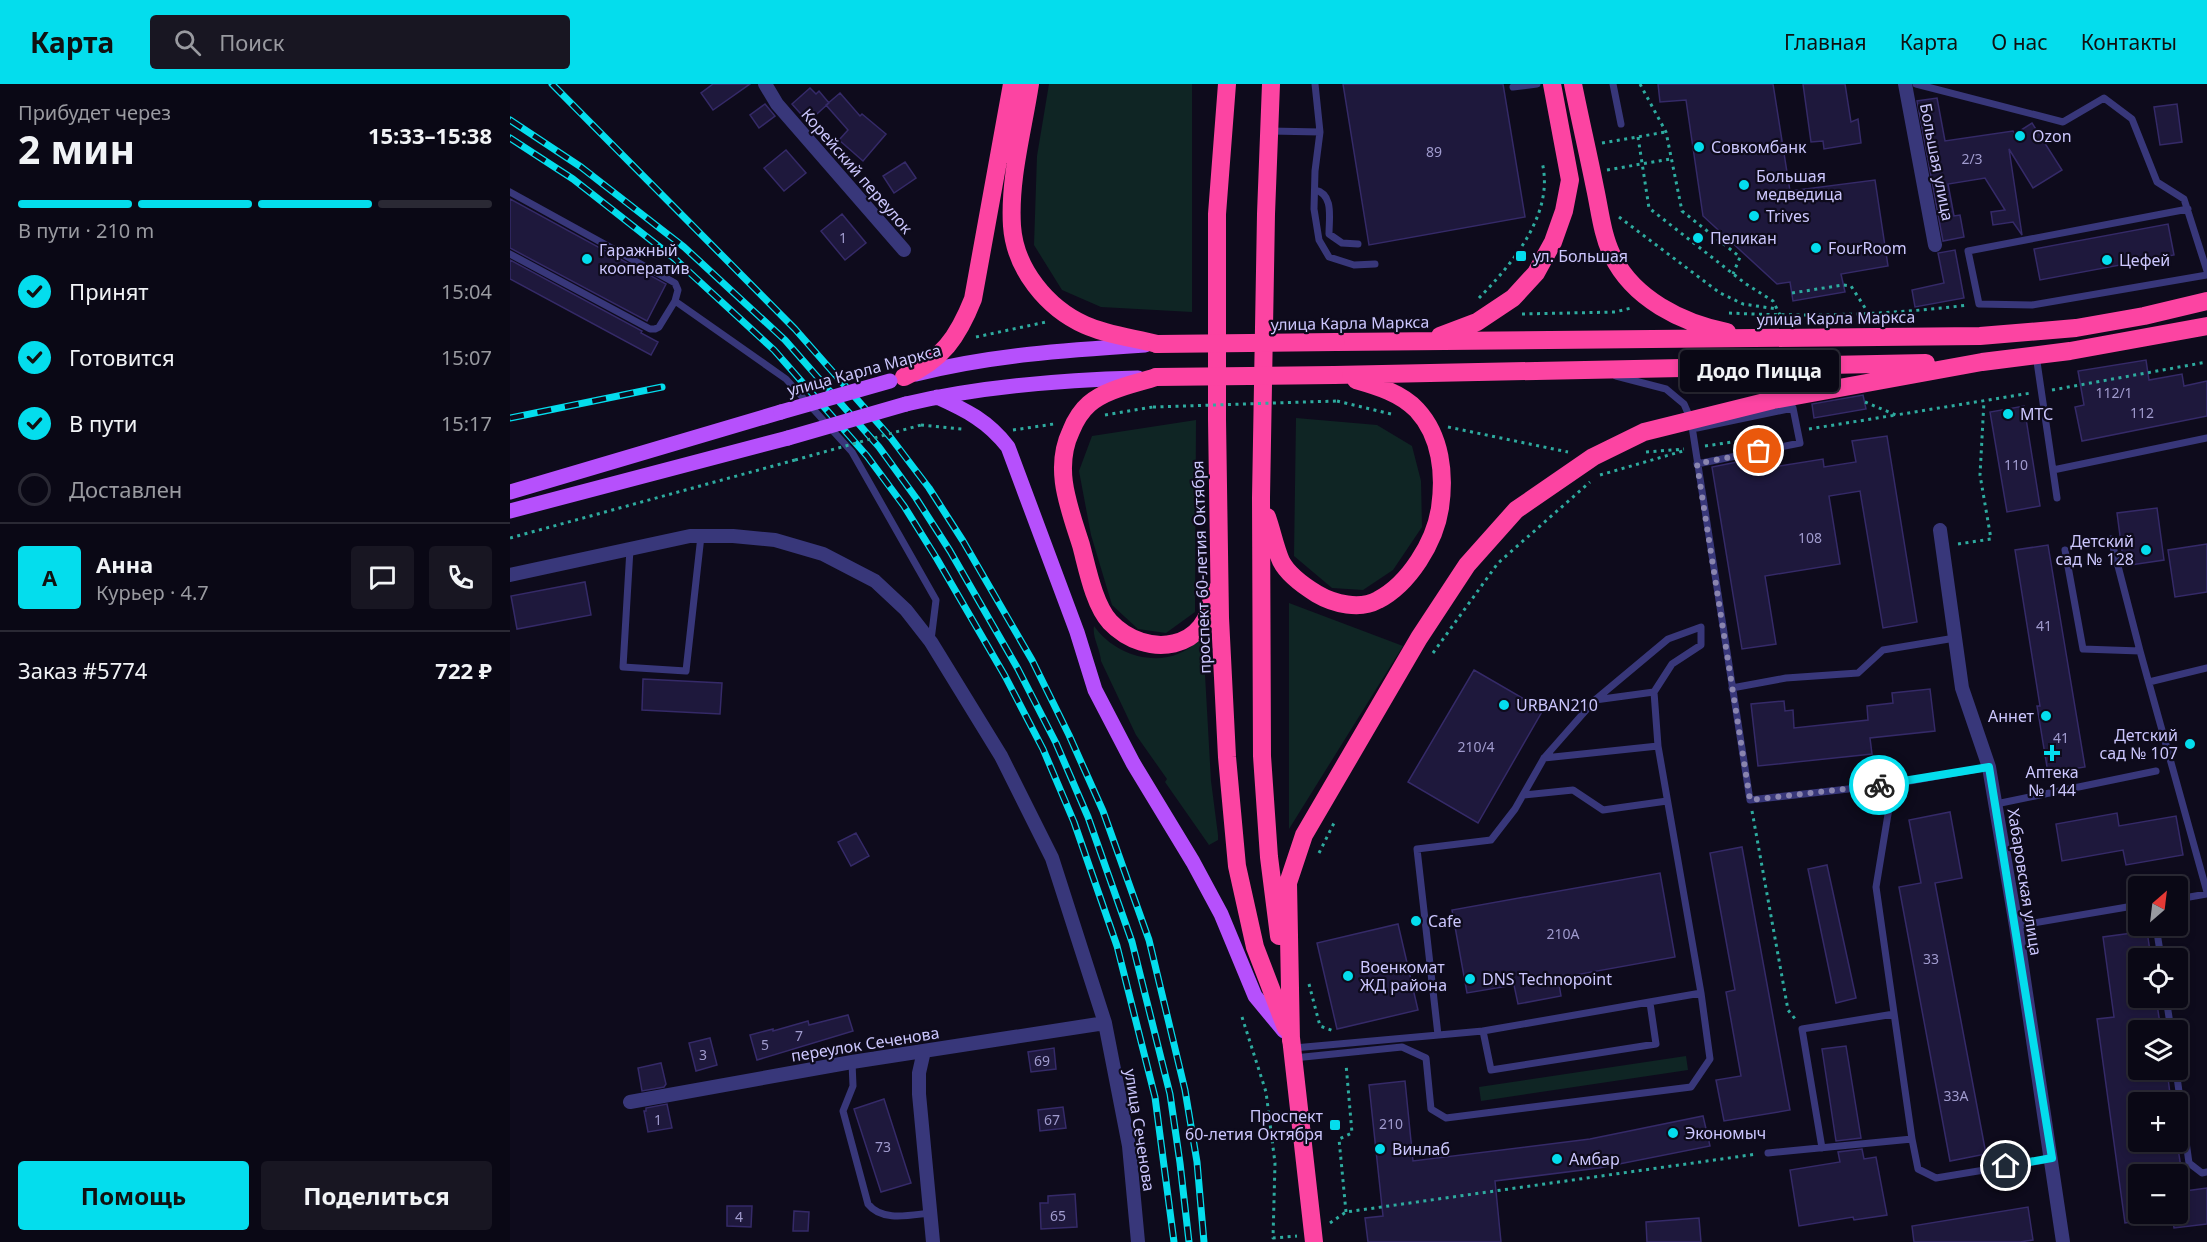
<!DOCTYPE html>
<html lang="ru">
<meta charset="utf-8">
<style>
:root{--surface:#0a0815;--page:#181622;--text:#f1f3f6;--muted:#999aa0;--line:#2a2934;--accent:#04dded}
body{margin:0;font-family:"Noto Sans",sans-serif;background:var(--page);color:var(--text);height:100vh;display:flex;flex-direction:column;font-size:22px;white-space:nowrap}
*{box-sizing:border-box;margin:0}
p{font-size:20px;color:var(--muted)}
.icon{flex:none;width:33px;height:33px;fill:none;stroke:currentColor;stroke-width:2;stroke-linecap:round;stroke-linejoin:round}
.map{position:relative;flex:1;overflow:hidden}
.details{display:flex;flex-direction:column;background:var(--surface);width:510px}
.details>*{flex:none}
.needle{width:39px;rotate:28deg}
.tools{position:absolute;left:1618px;top:792px;display:grid;gap:12px}
.tools a{display:grid;place-items:center;width:60px;height:60px;border-radius:6px;background:var(--surface);box-shadow:0 3px 9px #0003,0 0 0 2px var(--line);font-size:30px}
.pin{position:absolute;display:grid;place-items:center;width:51px;height:51px;color:#fff;margin:-26px;border:3px solid #fff;border-radius:50%;box-shadow:0 2px 6px #0007}
.courier{position:absolute;display:grid;place-items:center;width:60px;height:60px;margin:-30px;border:4px solid #04dded;border-radius:50%;background:#fff;color:#222;box-shadow:0 2px 8px #0007}
.bubble{position:absolute;height:42px;border-radius:6px;background:var(--surface);box-shadow:0 3px 9px #0003,0 0 0 2px var(--line);font-size:20px;font-weight:700;line-height:42px;text-align:center}
.head em{font-style:normal;font-weight:700}
.head div{display:flex;flex-direction:column-reverse}
.head{display:flex;align-items:center;justify-content:space-between;height:102px;padding:0 18px}
h1{font-size:39px;font-weight:700;line-height:45px}
.bar{display:grid;grid-template-columns:repeat(4,1fr);gap:9px 6px;align-content:center;height:72px;padding:0 18px}
.bar i{height:8px;border-radius:4px;background:var(--line)}
.bar .on{background:var(--accent)}
.bar p{grid-column:span 4}
.line{display:flex;align-items:center;gap:15px;padding:0 18px;border-top:2px solid var(--line)}
.line div{flex:1}
.round{display:grid;place-items:center;flex:none;width:63px;height:63px;border-radius:6px;background:var(--page)}
ol{padding:0 18px;list-style:none}
li{display:flex;align-items:center;gap:18px;height:66px}
li p{margin-inline-start:auto}
li .icon{padding:6px;border-radius:50%;background:var(--accent);color:#111;stroke-width:4}
li:last-child{color:var(--muted)}
li i{width:33px;height:33px;border:3px solid var(--line);border-radius:50%}
.primary-button{display:flex;gap:12px;margin-top:auto;padding:12px 18px}
.primary-button a{flex:1;height:69px;border-radius:6px;background:var(--accent);color:#111;font-size:24px;font-weight:700;line-height:69px;text-align:center}
.primary-button a+a{background:var(--page);color:var(--text)}
header{display:flex;align-items:center;gap:36px;box-sizing:border-box;height:84px;padding:0 30px;background:var(--accent);color:#111}
header strong{font-size:28px}
nav{display:flex;gap:33px;margin-inline-start:auto;font-size:21px}
.search{width:420px;height:54px;background:var(--page);display:flex;align-items:center;gap:15px;box-sizing:border-box;padding:0 21px;border-radius:6px;color:var(--muted);font-size:22px}
main{display:flex;flex:1;min-height:0}
.map>svg:first-child{display:block}
.green{fill:#0f2524}
.building{fill:#1e183c;stroke:#352a68;stroke-width:1.5}
.lines{fill:none;stroke-linecap:round;stroke-linejoin:round}
.path{stroke:#2eab9f;stroke-width:3;stroke-dasharray:3 4.5;stroke-linecap:butt}
.lane{stroke:#38377a;stroke-width:7}
.street{stroke:#38377a;stroke-width:14}
.primary{stroke:#b650fc;stroke-width:15}
.highway{stroke:#fc44a2;stroke-width:18}
.rail-casing{stroke:#04dded;stroke-width:7}
.rail{stroke:#0e0b1c;stroke-width:4.5;stroke-dasharray:14;stroke-linecap:butt}
.path-bridge{stroke:#2eab9f;stroke-width:3;stroke-dasharray:3 4.5;stroke-linecap:butt}
.primary-bridge{stroke:#b650fc;stroke-width:15}
.highway-bridge{stroke:#fc44a2;stroke-width:18}
.done{stroke:#8a85af;stroke-width:6;stroke-dasharray:0 10.8}
.route{stroke:#04dded;stroke-width:8}
.poi-dot{fill:#04dded;stroke:#0e0b1c;stroke-width:2}
.labels{text-anchor:middle;dominant-baseline:central;stroke-width:4.5;stroke-linejoin:round;paint-order:stroke}
.number-label{font-size:14px;fill:#a09bce}
.poi-label{font-size:16px;fill:#ccc7fe;stroke:#0e0b1c;text-anchor:start}
.street-label{font-size:16px;fill:#ccc7fe;stroke:#0e0b1c}
</style>
<header>
<strong>Карта</strong>
<div class="search"><svg class="icon" aria-label="search" viewBox="0 0 24 24"><circle cx="10" cy="10" r="6"/><path d="M15 15l6 6"/></svg>Поиск</div>
<nav><a>Главная</a><a>Карта</a><a>О нас</a><a>Контакты</a></nav>
</header>
<main>
<section class="details">
<div class="head"><div><h1>2 мин</h1><p>Прибудет через</p></div><em>15:33–15:38</em></div>
<div class="bar"><i class="on"></i><i class="on"></i><i class="on"></i><i></i><p>В пути · 210 m</p></div>
<ol>
<li><svg class="icon" aria-label="check" viewBox="0 0 24 24"><path d="M5 12l5 5 9-10"/></svg>Принят<p>15:04</p></li>
<li><svg class="icon" aria-label="check" viewBox="0 0 24 24"><path d="M5 12l5 5 9-10"/></svg>Готовится<p>15:07</p></li>
<li><svg class="icon" aria-label="check" viewBox="0 0 24 24"><path d="M5 12l5 5 9-10"/></svg>В пути<p>15:17</p></li>
<li><i></i>Доставлен</li>
</ol>
<div class="line" style="height:108px"><b class="round" style="background:var(--accent);color:#111">А</b><div><b>Анна</b><p>Курьер · 4.7</p></div><a class="round"><svg class="icon" aria-label="chat" viewBox="0 0 24 24"><path d="M4 5h16v11H9l-5 4z"/></svg></a><a class="round"><svg class="icon" aria-label="phone" viewBox="0 0 24 24"><path d="M5 4h4l2 5-3 2q2 4 5 5l2-3 5 2v4C11 20 4 13 5 4z"/></svg></a></div>
<div class="line" style="height:78px"><div>Заказ #5774</div><b>722 ₽</b></div>
<div class="primary-button"><a>Помощь</a><a>Поделиться</a></div>
</section>
<div class="map">
<svg width="1697" height="1158" viewBox="0 0 1697 1158">
<rect width="100%" height="100%" fill="#0e0b1c"/>
<path class="green" d="M539,0H682V228L591,223L552,206L524,161L527,72Z
M786,334L867,341L902,362L911,397L912,443L883,486L853,506L822,504L784,472Z
M686,336L685,528L656,549L628,545L602,521L581,451L569,387L582,352Z
M779,519L893,562L779,745Z
M584,542C607,575 660,588 689,555H693L701,697L708,751V756L699,761L655,698L657,695L626,651L591,577C590,564 582,553 584,542Z
M1176,972L1178,986L971,1017L969,1003Z"/>
<path class="building" d="M203,0H240L203,26L191,9Z
M833,0H993L1015,133L859,161Z
M1148,0H1263L1280,107L1365,96L1378,182L1331,190L1335,208L1283,217L1280,198L1267,200L1193,132L1176,16L1150,18Z
M1293,0H1335L1341,38L1348,35L1351,59L1314,65L1313,57L1301,58Z
M300,4L306,10L309,7L319,19L298,38L282,20Z
M330,9L350,32L352,30L376,50L353,77L329,56L338,46L316,21Z
M1427,14L1435,57L1503,47L1505,50L1522,39L1552,86L1523,104L1499,65L1512,151L1503,138L1483,141L1481,128L1495,126L1475,94L1438,100L1444,132L1450,131L1454,153L1433,157L1407,17Z
M255,20L265,32L249,44L240,31Z
M1667,20L1672,58L1650,61L1644,23Z
M276,66L296,89L274,107L254,84Z
M395,78L406,94L384,109L373,92Z
M0,115L156,200L137,237L0,164Z
M332,130L356,159L335,176L311,147Z
M1658,140L1664,171L1530,196L1524,165Z
M1445,166L1454,214L1405,223L1402,206L1434,199L1428,169Z
M0,176L132,247L131,249L148,258L141,271L0,195Z
M1636,276L1639,296L1672,290L1674,302L1697,297V332L1572,357L1565,323L1574,321L1568,287Z
M1353,311L1356,325L1304,334L1302,320Z
M1514,322L1530,422L1497,428L1480,328Z
M1377,352L1407,538L1373,544L1350,407L1319,412L1330,480L1255,492L1266,560L1232,565L1202,383L1237,376L1239,387L1313,375L1314,383L1346,378L1342,357Z
M1647,424L1654,476L1614,482L1607,429Z
M1697,460V508L1665,513L1658,466Z
M1538,461L1575,683L1538,689L1527,622H1530L1505,466Z
M75,498L81,531L7,545L1,512Z
M964,586L1033,626L968,739L898,698Z
M133,595L212,599L210,630L132,626Z
M1420,605L1425,647L1360,654L1362,670L1248,682L1241,620L1274,617L1275,627L1283,626L1284,644L1358,636L1357,622L1383,619L1382,609Z
M1440,728L1452,794L1425,799L1476,1070L1440,1077L1389,803L1411,799L1399,736Z
M1607,729L1609,742L1666,732L1673,771L1616,781L1613,766L1552,777L1546,740Z
M346,749L359,772L341,782L328,758Z
M1232,763L1280,1026L1214,1037L1206,996L1231,992L1216,908L1225,906L1200,769Z
M1317,781L1346,914L1326,919L1298,785Z
M1150,789L1165,873L1048,894L1051,912L1008,920L1004,901L957,909L942,826Z
M888,840L908,926L827,945L807,859Z
M1637,847L1641,874H1629V914H1646L1651,946H1629V986H1657L1661,1018H1629V1058H1667L1672,1090H1629V1137L1615,1139L1587,935L1604,933L1593,853Z
M338,931L343,947L247,976L240,951L263,945V947L298,937L299,941Z
M200,954L207,981L186,987L179,959Z
M1336,962L1351,1054L1326,1057L1312,965Z
M544,964L546,985L521,988L518,968Z
M151,979L156,1000L154,1003L132,1007L128,984Z
M895,997L903,1077L1080,1055L1193,1032L1200,1062L1089,1084L985,1097L991,1158H858L855,1134L873,1132L859,1001Z
M374,1015L401,1099L371,1108L344,1025Z
M157,1020L162,1044L138,1048L134,1027H136V1024Z
M553,1023L556,1044L530,1047L528,1026Z
M1352,1065L1354,1075L1366,1073L1377,1131L1344,1136L1343,1133L1289,1142L1280,1086L1330,1078L1328,1068Z
M1697,1104V1140L1664,1144L1662,1130H1668V1108Z
M565,1110L567,1143L531,1145L530,1119H538V1112Z
M217,1122H242L241,1143L217,1142Z
M1518,1123L1523,1156L1510,1158H1404L1402,1142Z
M284,1127L299,1128L298,1147H283Z
M1189,1134L1191,1158H1137L1136,1138Z"/>
<g class="lines">
<path class="path" d="M1130,0L1156,48L1172,127L1230,173L1223,190
M1128,53L1139,124L1236,200L1263,217L1270,231
M1092,59L1156,48
M1097,86L1160,75
M1109,133L1210,209L1233,220L1267,225
M1282,209L1333,201L1341,202L1359,230
M969,214C1003,179 1045,129 1032,78
M1219,229C1299,233 1378,231 1458,221
M1012,230L1105,228L1121,224
M466,253L536,238
M1542,306L1697,278
M827,317L885,331
M1355,318L1386,331L1521,309
M595,331L643,323
M411,341L452,345
M938,343L1058,368
M1299,345L1386,331
M503,346L544,340
M1195,362L1236,356
M1136,368L1174,365
M1090,391L1173,367
M0,454L285,376
M1448,460L1481,455L1470,391L1474,317
M923,569L988,479L1080,398
M1242,727L1278,926L1286,936
M809,769L825,737
M799,900L810,942L824,947
M732,933L756,1008L765,1079L763,1154L787,1152
M836,1128L829,1055L842,1049L836,980
M820,1139L836,1128L1247,1070"/>
<path class="lane" d="M805,0L810,48L805,87L804,125L809,156L819,173L844,181L865,180
M1103,0L1111,40
M1406,0L1553,38L1594,14L1622,35L1647,98L1674,115L1697,187
M1003,3L1027,0
M759,47L810,48
M805,106C824,110 819,134 819,150L832,159L848,160
M0,108L165,199L168,206L165,217L149,243L145,245H140L0,170
M1678,125L1458,167L1469,220L1522,221L1697,191
M165,217L276,295L342,368L426,516L421,556
M1526,271L1547,414
M1106,292L1156,305L1174,320L1181,336L1240,716L1383,700
M1187,380L1290,359L1283,324L1187,344
M1543,386L1697,354
M1601,455L1630,567
M120,465L113,583L176,587L191,452
M1555,466L1573,565L1630,567L1697,808
M1639,598L1697,584
M1222,604L1276,594L1348,589L1373,566L1445,554
M1085,616L1144,608
M1034,674L1148,662
M1013,711L1063,706L1093,726L1157,717
M1486,720L1646,687
M1668,815L1697,810
M1506,842L1629,821
M1646,842L1651,874
M1656,914L1661,946
M973,947L981,986L1146,960L1140,919
M928,951L907,765L981,756L1005,725L1034,674L1085,616L1158,555L1191,543V561L1162,580L1144,608L1148,662L1191,909
M784,964L973,947L1191,909L1200,975L1181,1003L936,1034L921,1025L916,974L892,963L784,974
M342,978L343,1002L333,1027L358,1120C372,1138 400,1131 420,1129
M1666,986L1679,1079L1692,1089L1697,1088
M1402,1055L1366,803L1383,700L1479,683
M1312,1064L1292,945L1384,930
M1258,1069L1402,1055L1408,1085L1426,1094L1541,1075"/>
<path class="street" d="M255,0L267,20L394,166
M1395,0L1425,161
M1430,446L1452,604L1479,683L1506,842L1553,1158
M0,491L180,452H223L265,456L313,470L365,497L396,526L421,558L491,672L542,774L595,939L619,1062L628,1158
M414,967L409,989V1010L423,1158
M120,1018L342,978L595,939"/>
<path class="primary" d="M406,290C481,271 558,266 635,261
M427,313C456,326 478,337 498,363L567,548L585,606L623,679L683,778L711,830L745,912L774,947
M396,320C472,302 550,296 628,294
M0,408L271,328
M0,427L278,354"/>
<path class="highway" d="M520,0C513,46 499,95 502,142C505,185 537,224 575,241C597,251 624,254 647,260
M717,0L707,130V335L710,534L717,673L727,782L745,863L776,944
M761,0L756,130L751,414L752,672L759,773L769,852
M1063,0C1070,35 1078,69 1085,104C1090,127 1092,150 1102,171C1123,215 1172,239 1217,248
M930,252L967,238L1003,214L1026,189L1043,158L1054,127L1060,96L1042,0
M826,258L1470,252L1566,244L1634,232L1697,217
M824,291L1416,279
M394,293C432,276 448,253 463,215L502,0
M646,293C625,300 596,305 579,320C571,327 565,337 561,347C543,385 559,423 571,461C577,483 584,521 600,538C636,576 701,567 702,508
M757,433C762,447 765,463 771,477C778,491 794,502 807,510C824,520 850,526 868,516C899,500 925,458 930,424C935,390 931,352 907,326C891,309 867,302 846,296
M780,945L804,1158
M781,957L778,799L794,751L909,554L957,481L1006,426L1083,373L1134,348L1263,316L1472,278L1560,267L1697,242"/>
<defs>
<path id="rail" d="M42,0L285,245L381,354L419,404L453,457L522,576L559,651L593,727L639,856L675,1006L687,1078L694,1158
M0,36L71,83L174,163L275,256L369,363L406,414L440,467L508,585L546,659L578,733L622,858L660,1010L670,1079L679,1158
M0,54L63,95L165,175L264,266L357,372L394,422L427,475L495,592L533,665L564,738L607,862L645,1013L664,1158
M0,334L152,303"/>
</defs>
<use href="#rail" class="rail-casing"/>
<use href="#rail" class="rail"/>
<path class="path-bridge" d="M643,323L827,317
M285,376L411,341"/>
<path class="primary-bridge" d="M271,328L380,297
M278,354L396,320"/>
<path class="highway-bridge" d="M647,260L826,258
M646,293L824,291"/>
</g>
<g class="lines">
<path class="done" d="M1249,367L1187,380L1240,716L1369,701"/>
<path class="route" d="M1369,701L1479,683L1542,1074L1496,1082"/>
</g>
<g class="poi-dot">
<circle cx="1510" cy="52" r="6"/>
<circle cx="1189" cy="63" r="6"/>
<circle cx="1234" cy="101" r="6"/>
<circle cx="1244" cy="132" r="6"/>
<circle cx="1188" cy="154" r="6"/>
<circle cx="1306" cy="164" r="6"/>
<rect x="1005" y="166" width="12" height="12" rx="3"/>
<circle cx="77" cy="175" r="6"/>
<circle cx="1597" cy="176" r="6"/>
<circle cx="1498" cy="330" r="6"/>
<circle cx="1636" cy="466" r="6"/>
<circle cx="994" cy="621" r="6"/>
<circle cx="1536" cy="632" r="6"/>
<circle cx="1680" cy="660" r="6"/>
<path d="M1539 660h6v6h6v6h-6v6h-6v-6h-6v-6h6z"/>
<circle cx="906" cy="837" r="6"/>
<circle cx="838" cy="892" r="6"/>
<circle cx="960" cy="895" r="6"/>
<rect x="819" y="1035" width="12" height="12" rx="3"/>
<circle cx="1163" cy="1049" r="6"/>
<circle cx="870" cy="1065" r="6"/>
<circle cx="1047" cy="1075" r="6"/>
</g>
<g class="labels">
<g class="number-label">
<text x="924" y="67">89</text>
<text x="1462" y="74">2/3</text>
<text x="333" y="153">1</text>
<text x="1604" y="308">112/1</text>
<text x="1632" y="328">112</text>
<text x="1506" y="380">110</text>
<text x="1300" y="453">108</text>
<text x="1534" y="541">41</text>
<text x="1551" y="653">41</text>
<text x="966" y="662">210/4</text>
<text x="1053" y="849">210А</text>
<text x="1421" y="874">33</text>
<text x="289" y="951">7</text>
<text x="255" y="960">5</text>
<text x="193" y="970">3</text>
<text x="532" y="976">69</text>
<text x="1446" y="1011">33А</text>
<text x="148" y="1035">1</text>
<text x="542" y="1035">67</text>
<text x="881" y="1039">210</text>
<text x="373" y="1062">73</text>
<text x="548" y="1131">65</text>
<text x="229" y="1132">4</text>
</g>
<g class="poi-label">
<text x="1522" y="52">Ozon</text>
<text x="1201" y="63">Совкомбанк</text>
<text x="1246" y="92">Большая<tspan x="1246" dy="18">медведица</tspan></text>
<text x="1256" y="132">Trives</text>
<text x="1200" y="154">Пеликан</text>
<text x="1318" y="164">FourRoom</text>
<text x="89" y="166">Гаражный<tspan x="89" dy="18">кооператив</tspan></text>
<text x="1023" y="172">ул. Большая</text>
<text x="1609" y="176">Цефей</text>
<text x="1510" y="330">МТС</text>
<text x="1624" y="457" text-anchor="end">Детский<tspan x="1624" dy="18">сад № 128</tspan></text>
<text x="1006" y="621">URBAN210</text>
<text x="1524" y="632" text-anchor="end">Аннет</text>
<text x="1668" y="651" text-anchor="end">Детский<tspan x="1668" dy="18">сад № 107</tspan></text>
<text x="1542" y="688" text-anchor="middle">Аптека<tspan x="1542" dy="18">№ 144</tspan></text>
<text x="918" y="837">Cafe</text>
<text x="850" y="883">Военкомат<tspan x="850" dy="18">ЖД района</tspan></text>
<text x="972" y="895">DNS Technopoint</text>
<text x="813" y="1032" text-anchor="end">Проспект<tspan x="813" dy="18">60-летия Октября</tspan></text>
<text x="1175" y="1049">Экономыч</text>
<text x="882" y="1065">Винлаб</text>
<text x="1059" y="1075">Амбар</text>
</g>
<g class="street-label">
<text transform="translate(1427 78) rotate(79)">Большая улица</text>
<text transform="translate(347 87) rotate(49)">Корейский переулок</text>
<text transform="translate(1326 234) rotate(-1)">улица Карла Маркса</text>
<text transform="translate(840 239) rotate(-1)">улица Карла Маркса</text>
<text transform="translate(354 286) rotate(-15)">улица Карла Маркса</text>
<text transform="translate(691 483) rotate(-92)">проспект 60-летия Октября</text>
<text transform="translate(1515 798) rotate(81)">Хабаровская улица</text>
<text transform="translate(355 960) rotate(-9)">переулок Сеченова</text>
<text transform="translate(630 1046) rotate(81)">улица Сеченова</text>
</g>
</g>
</svg>
<div class="tools">
<a><svg class="needle" viewBox="-14 -14 28 28"><path d="M0-13l5 13h-10z" fill="#e53935"/><path d="M0 13l5-13h-10z" fill="#999aa0"/></svg></a>
<a><svg class="icon" aria-label="locate" viewBox="0 0 24 24"><circle cx="12" cy="12" r="6"/><path d="M12 2v4M12 18v4M2 12h4M18 12h4"/></svg></a>
<a><svg class="icon" aria-label="layers" viewBox="0 0 24 24"><path d="M12 4l9 5-9 5-9-5zM3 14l9 5 9-5"/></svg></a>
<a>+</a>
<a>−</a>
</div>
<div class="pin" style="left:1249px;top:367px;background:#ea580c"><svg class="icon" aria-label="bag" viewBox="0 0 24 24"><path d="M5 8h14l-1 12H6zM9 8a3 3 0 0 1 6 0"/></svg></div>
<div class="pin" style="left:1496px;top:1082px;background:#1f2937"><svg class="icon" aria-label="home" viewBox="0 0 24 24"><path d="M3 11l9-7 9 7M6 9v11h12V9"/></svg></div>
<div class="courier" style="left:1369px;top:701px"><svg class="icon" aria-label="bike" viewBox="0 0 24 24"><circle cx="6" cy="16" r="4"/><circle cx="18" cy="16" r="4"/><path d="M6 16l4-8h5l3 8M10 8l3 8H6M13 5h3"/></svg></div>
<div class="bubble" style="left:1170px;top:266px;width:159px">Додо Пицца</div>
</div>
</main>
